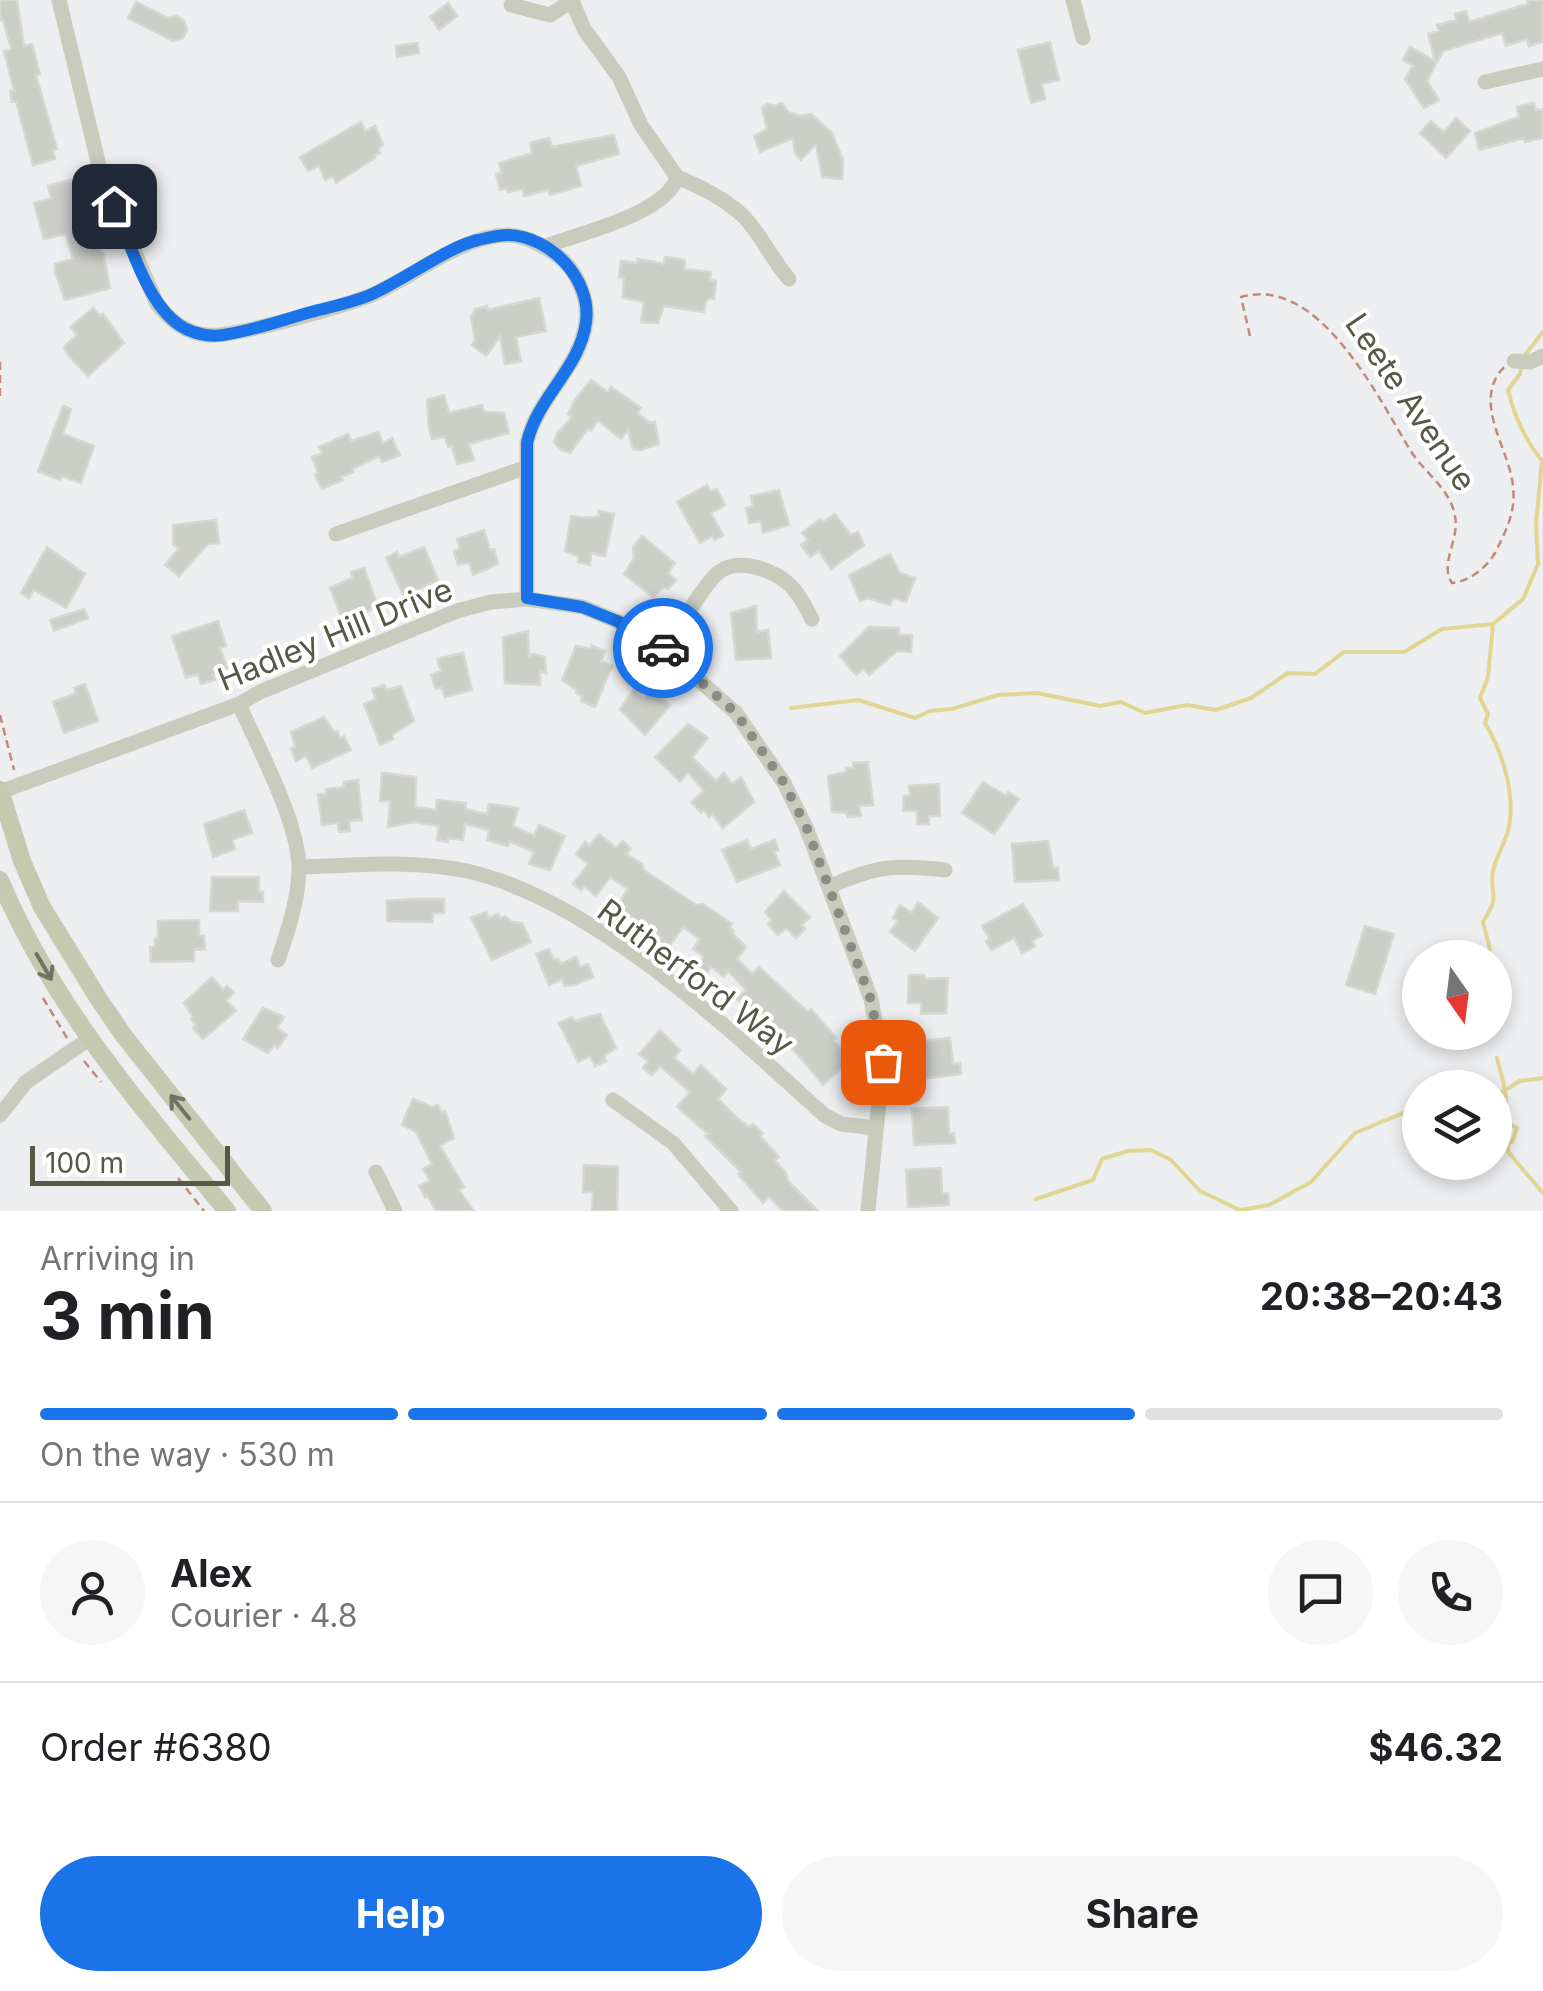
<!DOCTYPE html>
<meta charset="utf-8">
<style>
:root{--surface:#fff;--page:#f6f6f6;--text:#202124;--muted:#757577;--line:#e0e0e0;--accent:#1a73e8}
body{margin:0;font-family:Inter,sans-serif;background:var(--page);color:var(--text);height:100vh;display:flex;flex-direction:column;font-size:38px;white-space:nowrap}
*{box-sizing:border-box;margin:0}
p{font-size:32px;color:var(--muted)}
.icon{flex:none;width:55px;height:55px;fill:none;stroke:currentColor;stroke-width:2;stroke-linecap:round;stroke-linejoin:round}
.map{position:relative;height:1211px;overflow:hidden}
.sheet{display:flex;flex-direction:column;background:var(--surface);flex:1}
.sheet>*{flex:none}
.needle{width:65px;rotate:166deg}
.fabs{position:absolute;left:1402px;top:940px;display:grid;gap:20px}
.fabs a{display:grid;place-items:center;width:110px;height:110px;border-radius:50%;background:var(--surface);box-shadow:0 5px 15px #0003;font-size:50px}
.scale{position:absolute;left:30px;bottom:25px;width:200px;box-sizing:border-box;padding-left:10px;border:5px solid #565848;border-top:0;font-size:28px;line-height:35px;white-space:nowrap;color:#565848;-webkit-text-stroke:8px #fff;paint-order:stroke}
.pin{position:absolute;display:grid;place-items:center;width:85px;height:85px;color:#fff;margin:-42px;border-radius:20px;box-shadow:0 5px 15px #0006}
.courier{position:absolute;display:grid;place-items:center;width:100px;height:100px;margin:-50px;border:8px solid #1a73e8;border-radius:50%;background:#fff;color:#222;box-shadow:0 2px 12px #0007}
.headline em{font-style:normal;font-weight:700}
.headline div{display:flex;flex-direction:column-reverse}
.headline{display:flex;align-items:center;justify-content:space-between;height:170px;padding:0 40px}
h1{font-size:65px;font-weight:700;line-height:75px}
.bar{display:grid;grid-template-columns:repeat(4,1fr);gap:15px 10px;align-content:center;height:120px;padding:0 40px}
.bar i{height:12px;border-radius:8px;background:var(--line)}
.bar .current{background:var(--accent)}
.bar p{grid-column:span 4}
.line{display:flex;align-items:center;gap:25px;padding:0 40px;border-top:2px solid var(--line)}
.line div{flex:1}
.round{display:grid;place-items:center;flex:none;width:105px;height:105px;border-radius:52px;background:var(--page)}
.action{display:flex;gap:20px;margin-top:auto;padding:20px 40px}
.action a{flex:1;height:115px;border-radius:60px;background:var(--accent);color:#fff;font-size:40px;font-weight:700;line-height:115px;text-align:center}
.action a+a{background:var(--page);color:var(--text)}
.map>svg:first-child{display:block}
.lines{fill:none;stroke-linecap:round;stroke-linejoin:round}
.stream{stroke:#e0d593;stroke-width:4}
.building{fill:#cccec8;stroke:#d6d8d2;stroke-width:2.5}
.path{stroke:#c2887d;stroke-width:2.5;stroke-dasharray:8 5;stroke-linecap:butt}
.minor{stroke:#c9cbbd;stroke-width:15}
.major{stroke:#c5c9b0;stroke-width:18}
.oneway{stroke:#727462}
.done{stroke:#8b8c83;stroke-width:10;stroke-dasharray:0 18}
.route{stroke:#1a73e8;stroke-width:12}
.labels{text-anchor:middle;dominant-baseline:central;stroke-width:8;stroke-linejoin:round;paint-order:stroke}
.street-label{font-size:32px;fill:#565848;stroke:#fff}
</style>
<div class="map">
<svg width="1543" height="1211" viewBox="0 0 1543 1211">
<rect width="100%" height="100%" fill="#edeef0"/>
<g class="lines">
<path class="stream" d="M1525,355L1543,332
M1493,624L1523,599L1538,564L1536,523L1542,461C1526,441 1514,415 1508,390L1520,374L1522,364
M791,708L858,700L915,718L930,711L952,709L998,695L1037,693L1100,706L1121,702L1145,713L1187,705L1216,710L1251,698L1288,673L1315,674L1344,652H1404L1442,629L1493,624
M1487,958L1490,949L1483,922C1502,892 1489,898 1493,871C1496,856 1506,842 1509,827C1515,792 1503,753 1485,723L1488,714L1480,698L1488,677L1493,624
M1495,1014L1500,1022
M1497,1058C1502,1078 1511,1102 1503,1121L1517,1128L1512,1142L1508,1143V1152L1543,1193
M1495,1096L1520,1081L1543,1078
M1036,1199L1093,1180L1102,1159L1128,1151L1151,1150L1171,1160L1200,1191L1240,1210L1269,1205L1311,1182L1355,1133L1420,1106"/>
</g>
<path class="building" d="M0,0H17L24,46L32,44L40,74L36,75L57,149L53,150L55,159L33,165L16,101L12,102L10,91L14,90L4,51L11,49L3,19L0,20Z
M1527,0H1543V42L1529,46L1527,39L1506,46L1502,33L1443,51L1427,81L1439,100L1424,108L1405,79L1413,66L1403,60L1410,47L1435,61L1428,34L1439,31L1437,25L1456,20L1455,14L1466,11L1469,22L1528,4Z
M136,2L168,18L177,16L184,21L187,30L183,38L173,41L128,18Z
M448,3L457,16L439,30L430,17Z
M1050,42L1059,80L1042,84L1045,99L1031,103L1018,50Z
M417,43L419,53L397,57L396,46Z
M782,103L788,112L800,116L811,114L832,133L843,160L842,179L822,177L816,144L801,160L795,154L793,138L760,152L754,136L767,129L762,108L767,104L774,106Z
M1534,103L1536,110L1543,109V138L1525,142L1524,138L1479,150L1475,133L1519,117L1517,107Z
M1456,118L1470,131L1446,158L1420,133L1431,121L1444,132Z
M361,122L365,131L375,126L383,145L378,148L380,153L374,155L375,158L336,183L333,176L325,180L319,166L308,171L300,157Z
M614,135L619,154L576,166L581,186L550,195L548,190L524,196L523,189L508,192L507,188L500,190L496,174L502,173L499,163L532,153L530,143L549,138L552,147Z
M71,180L82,192L93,243L103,253L110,288L65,300L55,272V264L73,259L66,234L44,239L34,203L51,198L48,186Z
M665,257L685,260L684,269L711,272L710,280L716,281L714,299L709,298L705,303L704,312L664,306L658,323L641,322L644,302L623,298L624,278L619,277L621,261L637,263L638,259L664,264Z
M539,298L546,331L516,337L521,361L505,364L500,336L486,356L472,345L475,340L471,317L475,309L487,306L488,310Z
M93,308L100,316L103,314L124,343L88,376L67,354L64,347L77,335L71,327Z
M591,380L608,392L611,387L641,408L637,413L650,423L655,422L659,444L641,450L633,449L628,430L621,439L598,420L591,431L588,428L570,453L561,450L554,442L557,434L572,417L568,414L575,400Z
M444,395L449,413L482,405L484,412L504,413L509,433L469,444L474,460L457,464L452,446L448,447L445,437L432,439L429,428L427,400Z
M63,406L71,409L63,434L94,446L81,483L61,476L60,480L38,471Z
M378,432L383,443L392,438L400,455L382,462L379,456L352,469L353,472L341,477L343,480L322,489L315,475L318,473L312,457L322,453L319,447L348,434L351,441Z
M707,485L710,491L717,489L725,505L711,513L723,535L715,540L712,536L700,543L677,502Z
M779,490L789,525L763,533L761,521L749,523L746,508L753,506L751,496Z
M599,511L614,514L605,556L591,553L590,565L578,562L579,557L565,551L571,516L590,518L599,516Z
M835,514L851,535L858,532L864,545L831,569L819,551L810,557L801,545L808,540L802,533L820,519L823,522Z
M216,520L219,543L208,544L179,576L165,565L179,548L173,544V525Z
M484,530L490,550L494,549L498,564L473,575L469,562L458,565L454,551L460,549L457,539Z
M642,536L675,563L668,573L676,580L668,589L664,587L653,597L624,574L634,558L633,547Z
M47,547L85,574L66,608L34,590L29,598L21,593Z
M424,547L438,580L404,596L386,558L397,552L399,557Z
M890,554L900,573L915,578L906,602L893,598L890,605L868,598L860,601L849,575Z
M364,568L378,607L343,621L330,588L353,578L351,572Z
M756,606L757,632L768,630L771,658L736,660L731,613Z
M84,609L88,618L54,631L50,620Z
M218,621L226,646L220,648L227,668L213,675L215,680L201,684L198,674L186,678L172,636Z
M869,627L899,628V635H912L911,652L897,651L869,675L864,669L856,675L840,656Z
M528,631L529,657L533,654L545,657L546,673L540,671V685L505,683L503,637Z
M576,646L591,649L592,646L605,651L601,661L612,666L595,707L581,701L583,696L576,693L577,690L562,680Z
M463,653L472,690L445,697L441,687L436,689L431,675L441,671L437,659Z
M85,684L98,721L64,733L53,702L76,693L74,688Z
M384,685L386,690L401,686L414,721L392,735L393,739L380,745L364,704L376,699L372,689Z
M652,688L670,705L645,735L620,709L634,689L644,698Z
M324,717L334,732L337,731L340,738L344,736L351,750L312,768L306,756L296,761L291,749L295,747L291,732Z
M688,724L708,738L692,757L716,781L724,773L732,784L741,777L754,802L723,828L712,814L709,817L704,810L701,813L691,802L704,791L688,773L680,782L655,757Z
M868,762L873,805L859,806L861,816L848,817L847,813L832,812L828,776L846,772V768H854L853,763Z
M382,773L416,777L415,807L436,810L437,800L466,803L465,809L487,814L489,804L518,808L513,826L534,836L539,825L565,836L550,870L529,864L534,852L509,841L508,846L487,840L489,830L465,824L463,840L448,838V842L437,840L439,826L414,822L388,827L390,801H380Z
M358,780L362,820L349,821L350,831L339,832L338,823L322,825L318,794H326V789L344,787V782Z
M983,782L1006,796L1008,792L1019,799L994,834L962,813Z
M939,784L940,816H929V824H917V811H903L904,796H910L909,786Z
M244,810L252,833L232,840L235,849L213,857L204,824Z
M599,834L616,848L623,841L631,849L626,854L642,864L644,870L696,905L703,904L732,924L729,927L734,931L732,933L746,947L737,959L752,974L759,967L808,1012L811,1009L836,1038L834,1040L849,1061L823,1085L798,1055L747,1004L745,1007L737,999L746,990L728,971L724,977L711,967L707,973L697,965L704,957L693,949L700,939L683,927L668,948L659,942L662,938L638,921L614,911L628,889L610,877L596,896L584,886L581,890L573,884L588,864L576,854L585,842L589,846Z
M747,840L751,849L775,840L778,850L774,851L780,865L737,882L722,850Z
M1048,841L1053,868H1058L1059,880L1015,882L1012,844Z
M212,877H259V892H263V902L238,901V911H210Z
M784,891L810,917L801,925L805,929L796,938L786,928L778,935L768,924L772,920L765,912Z
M413,899H444V913H433L432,922L387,921V901Z
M918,902L938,918L915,951L890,932L898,921L893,918L900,905L912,913Z
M1023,904L1042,935L1032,941L1035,946L1022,953L1014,938L991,950L986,941L990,939L982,926Z
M486,912L489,918L498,914L500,919L505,916L512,922L522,923L531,942L492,960L471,918Z
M199,920V936H204L205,949L194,950V961L151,962L150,947H155V939H158V921Z
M1365,926L1394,934L1375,994L1346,985Z
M549,949L554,960L558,959L561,964L576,957L580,967L588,964L593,977L574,985L565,986L562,979L549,985L536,954Z
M909,975H924L925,979L948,978L946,1013L921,1014V1003H908Z
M212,977L223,990L227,986L234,993L226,1000L236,1011L203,1039L193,1028L196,1025L191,1019L193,1017L184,1003Z
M263,1008L284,1017L277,1028L287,1035L278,1048L274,1045L268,1053L243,1039Z
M600,1014L616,1048L604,1056L606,1061L595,1066L590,1056L578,1062L559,1023L572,1017L574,1021Z
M660,1030L680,1050L674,1058L693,1074L701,1065L726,1089L718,1099L737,1118L750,1127L753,1124L763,1133L760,1136L779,1157L775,1160L786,1173L788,1181L818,1211H783L769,1197L763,1203L738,1174L741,1172L705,1136L708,1134L677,1107L690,1092L660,1066L652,1075L643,1068L648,1061L639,1054Z
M950,1038L953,1064L960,1063L961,1074L920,1079L915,1042Z
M413,1099L432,1107L438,1105L442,1113L445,1111L454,1138L440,1146L464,1187L459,1190L474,1211H436L427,1195L425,1197L419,1186L430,1181L423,1169L432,1164L416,1132L402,1125Z
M948,1107L949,1134L954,1133L955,1143L914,1145L912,1109Z
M584,1165L618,1167L617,1211H592L593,1192H583Z
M941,1168L942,1194L948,1193L949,1205L908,1207L906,1170Z"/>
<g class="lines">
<path class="path" d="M1250,336L1241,297C1320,274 1379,400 1412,453C1427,475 1450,489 1455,516C1460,539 1439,564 1452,583C1470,581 1486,568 1495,553C1506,531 1516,512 1513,486C1509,447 1471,402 1504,367
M0,362V399
M0,715L14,770
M43,998L67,1038
M84,1061L101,1082
M178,1178L204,1211"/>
<path class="minor" d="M59,0L101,174L157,304C170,320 185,333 207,335C231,338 344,306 369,296C412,278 462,235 508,235C527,236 549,248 563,260C578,274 589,301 586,322C580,369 537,397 527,443V599
M1073,0L1083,38
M511,5L550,15L573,0
M1485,82L1543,69
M677,177C699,186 723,198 741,214C758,229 772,260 789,279
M543,247C577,234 667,214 677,177L641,125L619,77L584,29L572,1
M1514,361L1530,362L1543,356
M336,534L527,467
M665,650C676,633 704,583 719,572C740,557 774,570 791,586C800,595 806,608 812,619
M239,704C259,750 299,822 299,870C298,902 288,930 278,960
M0,792L239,704L260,692L457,611L491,602L527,599L583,607L617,621L665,650L736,713L784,783L806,827L871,999L883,1062L868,1211
M299,867C356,866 410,859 467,871C594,900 729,1029 824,1115L841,1124L875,1128
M829,887C875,866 895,864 945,870
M613,1100L673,1143L731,1211
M0,1115L26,1082L89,1039
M376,1172L395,1211"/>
<path class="major" d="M0,790L22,861L42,907L98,998L124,1036L263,1211
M0,880C53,1007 141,1106 227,1211"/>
</g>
<defs><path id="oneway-shaft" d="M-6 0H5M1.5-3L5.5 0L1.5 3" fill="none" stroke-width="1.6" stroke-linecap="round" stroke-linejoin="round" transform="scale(2.5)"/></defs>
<g class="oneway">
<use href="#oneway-shaft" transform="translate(44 967) rotate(60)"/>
<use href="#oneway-shaft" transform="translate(180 1107) rotate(-129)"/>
</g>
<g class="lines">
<path class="done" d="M663,648L736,713L784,783L806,826L871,1000L883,1062"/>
<path class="route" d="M114,206C131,244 148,310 186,329C197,334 210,337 223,335C252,331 282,320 311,312C330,307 351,303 370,295C401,282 449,246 478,240C487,238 499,235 508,235C551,236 592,280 586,322C580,369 537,397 527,443V598L582,607L617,621L663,648"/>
</g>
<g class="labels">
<g class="street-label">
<text transform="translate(1411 402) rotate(56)">Leete Avenue</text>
<text transform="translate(335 634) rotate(-22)">Hadley Hill Drive</text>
<text transform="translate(696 977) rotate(37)">Rutherford Way</text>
</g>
</g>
</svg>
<div class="fabs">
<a><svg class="needle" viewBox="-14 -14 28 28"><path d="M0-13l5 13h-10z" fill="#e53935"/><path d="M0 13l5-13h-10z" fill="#757577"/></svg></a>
<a><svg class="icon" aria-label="layers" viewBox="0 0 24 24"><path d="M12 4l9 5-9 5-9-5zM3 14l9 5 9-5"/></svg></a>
</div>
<div class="scale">100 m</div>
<div class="pin" style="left:883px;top:1062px;background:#ea580c"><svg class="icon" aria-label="bag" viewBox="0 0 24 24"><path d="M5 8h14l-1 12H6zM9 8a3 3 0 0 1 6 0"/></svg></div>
<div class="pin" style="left:114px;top:206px;background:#1f2937"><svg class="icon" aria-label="home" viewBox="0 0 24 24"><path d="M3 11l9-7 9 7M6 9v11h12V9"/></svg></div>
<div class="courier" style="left:663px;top:648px"><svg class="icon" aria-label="car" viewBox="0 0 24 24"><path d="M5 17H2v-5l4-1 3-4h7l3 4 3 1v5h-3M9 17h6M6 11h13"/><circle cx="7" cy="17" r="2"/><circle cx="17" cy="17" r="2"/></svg></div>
</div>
<section class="sheet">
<div class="headline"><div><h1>3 min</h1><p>Arriving in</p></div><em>20:38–20:43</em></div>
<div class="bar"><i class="current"></i><i class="current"></i><i class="current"></i><i></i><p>On the way · 530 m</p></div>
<div class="line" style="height:180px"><a class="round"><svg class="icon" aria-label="person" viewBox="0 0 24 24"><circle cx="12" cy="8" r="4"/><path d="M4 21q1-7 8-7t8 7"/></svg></a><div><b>Alex</b><p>Courier · 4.8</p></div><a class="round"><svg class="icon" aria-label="chat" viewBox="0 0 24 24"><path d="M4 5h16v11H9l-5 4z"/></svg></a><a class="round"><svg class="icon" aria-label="phone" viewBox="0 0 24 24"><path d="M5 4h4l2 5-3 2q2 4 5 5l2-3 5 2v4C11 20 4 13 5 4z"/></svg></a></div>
<div class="line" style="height:130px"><div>Order #6380</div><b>$46.32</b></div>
<div class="action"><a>Help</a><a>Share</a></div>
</section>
